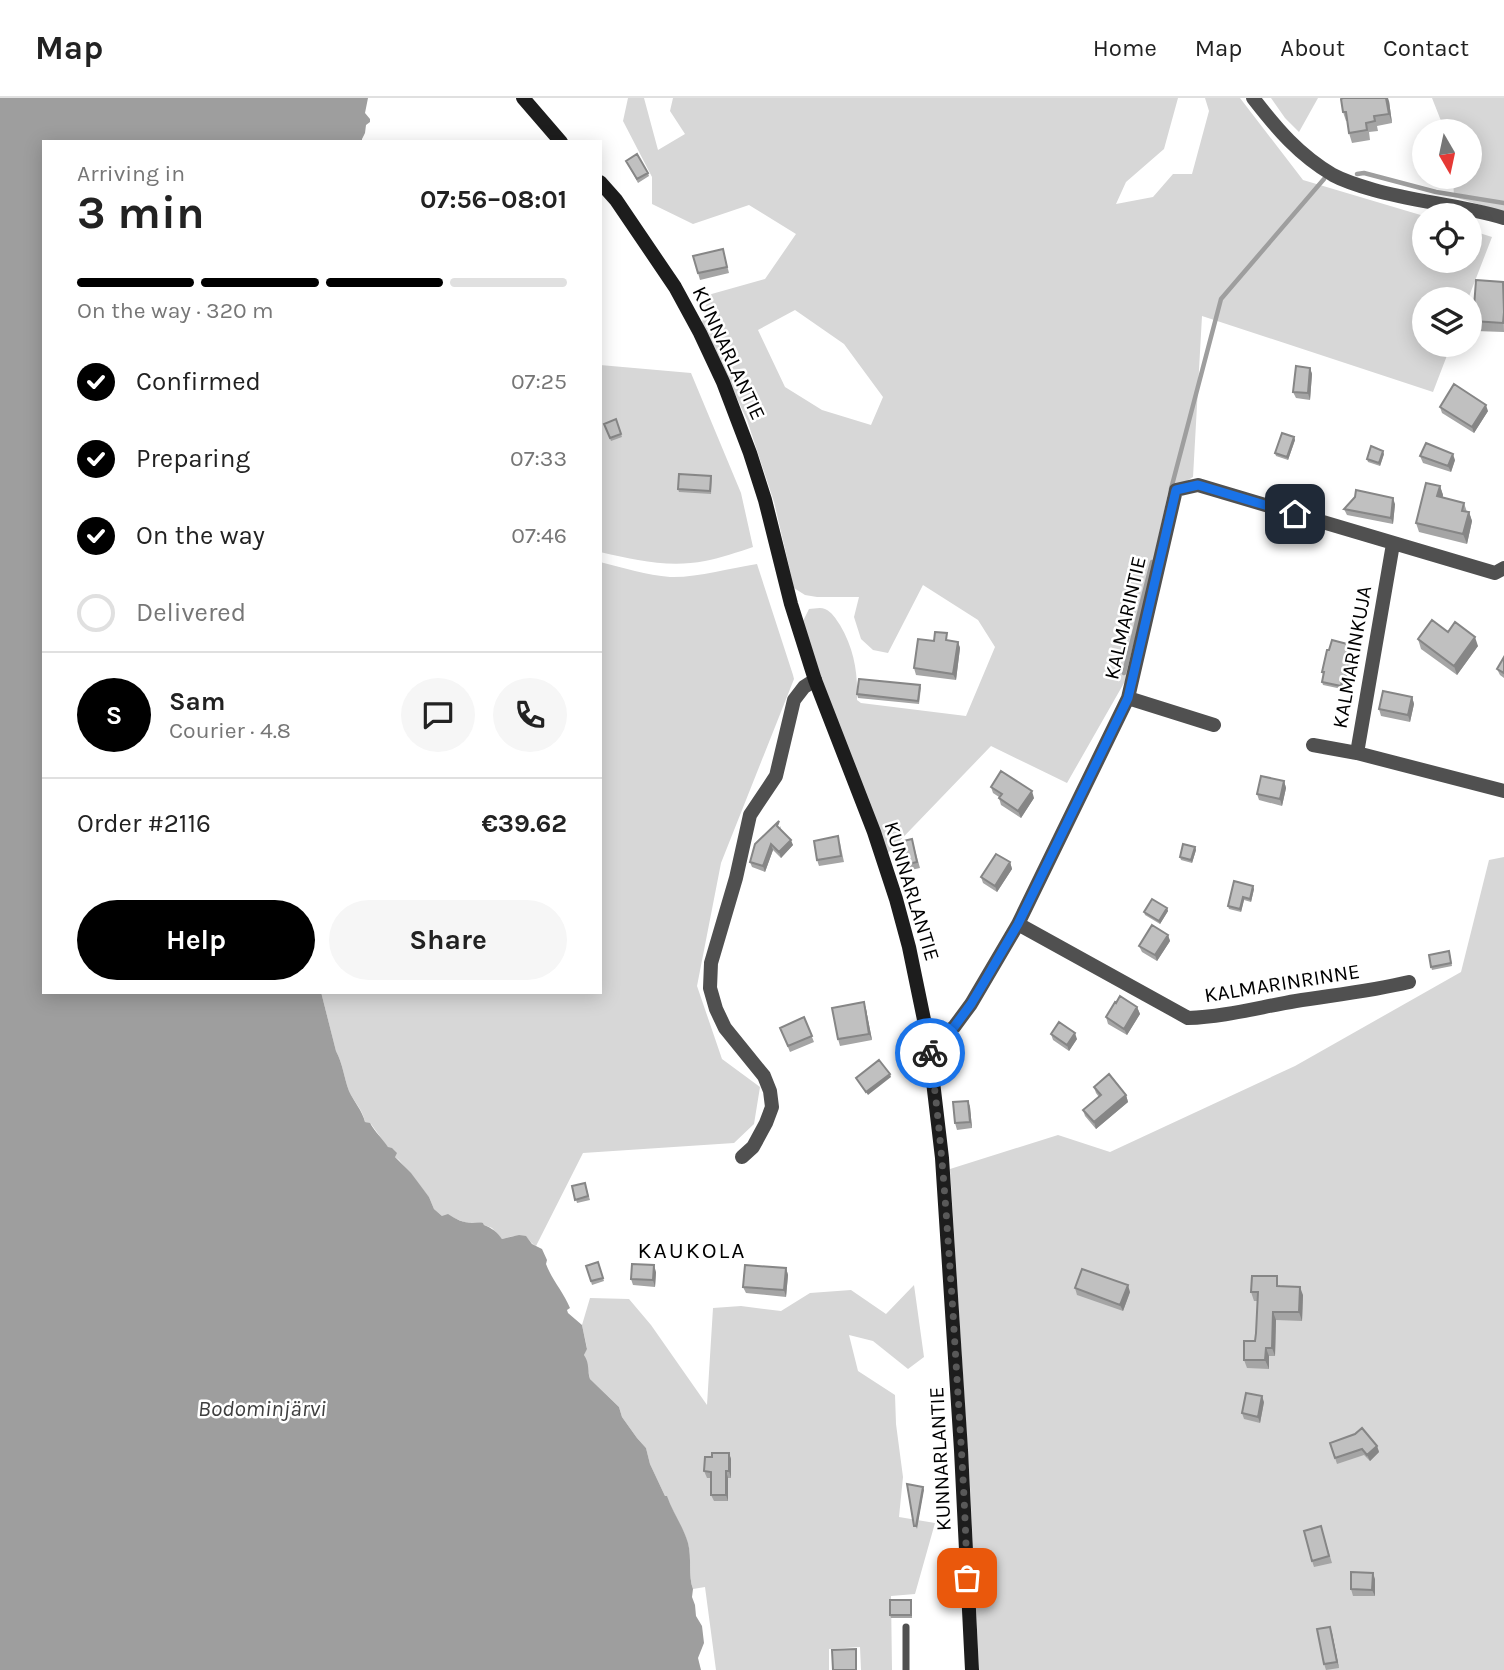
<!DOCTYPE html>
<meta charset="utf-8">
<style>
:root{--surface:#fff;--page:#f6f6f6;--text:#222;--muted:#767676;--line:#e0e0e0;--accent:#000}
body{margin:0;font-family:Karla,sans-serif;background:var(--page);color:var(--text);height:100vh;display:flex;flex-direction:column;font-size:26px;white-space:nowrap}
*{box-sizing:border-box;margin:0}
p{font-size:23px;color:var(--muted)}
.icon{flex:none;width:38px;height:38px;fill:none;stroke:currentColor;stroke-width:2;stroke-linecap:round;stroke-linejoin:round}
.map{position:relative;flex:1;overflow:hidden}
.details{position:absolute;left:42px;top:42px;width:560px;height:854px;display:flex;flex-direction:column;background:var(--surface);border-radius:0px;box-shadow:0 4px 18px #0003}
.details>*{flex:none}
.needle{width:46px;rotate:171deg}
.fabs{position:absolute;left:1412px;top:21px;display:grid;gap:14px}
.fabs a{display:grid;place-items:center;width:70px;height:70px;border-radius:50%;background:var(--surface);box-shadow:0 4px 18px #0003;font-size:35px}
.pin{position:absolute;display:grid;place-items:center;width:60px;height:60px;color:#fff;margin:-30px;border-radius:14px;box-shadow:0 4px 10px #0006}
.courier{position:absolute;display:grid;place-items:center;width:70px;height:70px;margin:-35px;border:5px solid #1a73e8;border-radius:50%;background:#fff;color:#222;box-shadow:0 2px 9px #0007}
.overview em{font-style:normal;font-weight:700}
.overview div{display:flex;flex-direction:column-reverse}
.overview{display:flex;align-items:center;justify-content:space-between;height:119px;padding:0 35px}
h1{font-size:46px;font-weight:700;line-height:52px}
.bar{display:grid;grid-template-columns:repeat(4,1fr);gap:10px 7px;align-content:center;height:84px;padding:0 35px}
.bar i{height:9px;border-radius:5px;background:var(--line)}
.bar .active{background:var(--accent)}
.bar p{grid-column:span 4}
.line{display:flex;align-items:center;gap:18px;padding:0 35px;border-top:2px solid var(--line)}
.line div{flex:1}
.round{display:grid;place-items:center;flex:none;width:74px;height:74px;border-radius:37px;background:var(--page)}
ol{padding:0 35px;list-style:none}
li{display:flex;align-items:center;gap:21px;height:77px}
li p{margin-inline-start:auto}
li .icon{padding:7px;border-radius:50%;background:var(--accent);color:#fff;stroke-width:4}
li:last-child{color:var(--muted)}
li i{width:38px;height:38px;border:4px solid var(--line);border-radius:50%}
.cta{display:flex;gap:14px;margin-top:auto;padding:14px 35px}
.cta a{flex:1;height:80px;border-radius:42px;background:var(--accent);color:#fff;font-size:28px;font-weight:700;line-height:80px;text-align:center}
.cta a+a{background:var(--page);color:var(--text)}
header{display:flex;align-items:center;gap:42px;box-sizing:border-box;height:98px;padding:0 35px;background:var(--surface);border-bottom:2px solid var(--line)}
header strong{font-size:33px}
nav{display:flex;gap:38px;margin-inline-start:auto;font-size:24px}
.map>svg:first-child{display:block}
.green{fill:#d7d7d7;fill-rule:evenodd}
.water{fill:#9e9e9e}
.lines{fill:none;stroke-linecap:round;stroke-linejoin:round}
.stream{stroke:#9e9e9e;stroke-width:4.5}
.service{stroke:#505050;stroke-width:7}
.minor{stroke:#505050;stroke-width:14}
.secondary{stroke:#1d1d1d;stroke-width:14}
.wall{fill:#a5a5a5}
.shaded-wall{fill:#868686}
.building{fill:#c0c0c0;stroke:#868686;stroke-width:2}
.done{stroke:#595959;stroke-width:7;stroke-dasharray:0 12.6}
.route{stroke:#1a73e8;stroke-width:9}
.labels{text-anchor:middle;dominant-baseline:central;stroke-width:5;stroke-linejoin:round;paint-order:stroke}
.street-label{font-size:21px;fill:#000;stroke:#fff}
.neighbourhood-label{font-size:23px;letter-spacing:2px;fill:#000;stroke:#fff}
.water-label{font-size:23px;font-style:italic;fill:#3f3f3f;stroke:#fff}
</style>
<header>
<strong>Map</strong>
<nav><a>Home</a><a>Map</a><a>About</a><a>Contact</a></nav>
</header>
<div class="map">
<svg width="1504" height="1572" viewBox="0 0 1504 1572">
<rect width="100%" height="100%" fill="#fff"/>
<path class="green" d="M628,0H644L658,52L685,36L670,13L673,0H1178L1164,51L1126,84L1116,106L1153,99L1173,76H1192L1209,13L1205,0H1240L1303,82L1424,118V163H1470V132L1492,139L1468,201H1424V247H1451L1433,294L1202,218L1193,379L1168,395L1128,578L1067,685L991,648L888,755L814,561L803,523L809,511C814,511 820,509 825,511C832,514 836,521 840,527C854,551 858,574 857,602L861,605L966,618L995,549L978,522L923,487L888,555L873,552L861,541L854,519L859,499H817L805,497L794,490L774,404L747,322L702,225L708,197L765,181L796,136L749,107L693,126L652,106V79L623,23ZM795,212L844,246L883,299L871,327L822,312L785,289L758,232Z
M1271,0H1318L1299,34L1285,20Z
M1432,0H1504V114L1454,99L1453,79H1470V33H1445Z
M600,267L691,275L741,395L753,449C738,454 721,460 705,463C669,470 635,462 600,454Z
M600,464C623,470 647,477 670,479C696,480 730,470 757,466L793,577L794,581L721,765L697,888L722,961L760,989L754,1026L734,1045L583,1055L536,1148C533,1147 531,1144 528,1141C521,1135 511,1139 502,1141L492,1130L484,1127L483,1125C479,1124 475,1126 471,1125C461,1125 453,1117 442,1118L434,1111L429,1099L399,1062L395,1059L371,1026L365,1024C363,1012 354,1004 349,993C344,980 343,966 336,953L321,894H600Z
M1504,759V1572H979L970,1388L950,1071L1058,1037L1110,1054L1295,968L1461,874L1489,762Z
M914,1187L924,1259L908,1271L873,1243L849,1237L858,1273L895,1297L896,1326L903,1379L899,1419L935,1425L915,1496L891,1498L892,1572H861L860,1549L829,1551V1572H716L705,1489L693,1491C688,1478 692,1460 688,1446C683,1429 673,1415 667,1399L665,1398L650,1366L646,1350L637,1340L622,1319L619,1309L590,1281L584,1257L587,1250L582,1227L590,1200L629,1201L651,1227L707,1307L713,1210L741,1208L781,1213L810,1195L851,1192L886,1216Z"/>
<path class="water" d="M0,0H368L365,15L370,21V24L366,27L365,35L362,41V44H44V894H321L336,953C343,966 344,980 349,993C354,1004 362,1012 365,1024L370,1025C375,1034 382,1040 388,1049L392,1050L397,1055L395,1059L411,1075L429,1099L434,1111L442,1118L448,1116C455,1121 464,1125 472,1125C476,1125 480,1124 483,1125L484,1127C492,1130 497,1134 502,1141L519,1137L526,1138L532,1146L542,1151L547,1162L546,1166C552,1182 564,1195 570,1210L567,1212L568,1215L582,1227L587,1251L584,1257C590,1266 587,1272 590,1281L619,1309L622,1319L637,1340L646,1350L650,1366L665,1398H667C673,1415 683,1428 688,1445C692,1460 688,1478 693,1491L692,1499L695,1507L696,1518L702,1528L704,1545L698,1560L701,1572H0Z"/>
<g class="lines">
<path class="stream" d="M1357,76L1364,75L1436,94L1504,105
M1171,391L1221,201L1324,81
M1124,575L1152,464"/>
<path class="service" d="M906,1529V1572"/>
<path class="minor" d="M1253,0C1277,31 1299,57 1333,77C1346,84 1360,88 1374,92C1416,104 1461,107 1504,120
M1393,446L1357,655L1504,693
M1128,600L1214,627
M1313,647L1357,655
M1018,826L1188,920C1224,919 1260,909 1296,903C1334,897 1372,893 1409,884
M928,941L944,936L954,929L971,906L1018,826L1128,600L1176,392L1198,387L1495,475L1504,470
M742,1059L753,1049L766,1025L772,1009L770,993L764,978L725,930L716,911L710,890L711,865L736,780L750,717L776,678L794,602L804,589L815,582"/>
<path class="secondary" d="M523,0L561,44
M600,84L616,102L675,189L700,235L723,284L750,355L765,402L791,506L815,582L874,734L896,801L909,849L928,941L942,1060L961,1352L972,1572"/>
</g>
<path class="wall" d="M1389,3L1392,25L1377,28L1378,33L1369,34L1370,42L1352,45L1349,35L1347,23H1346L1343,14Z
M626,63L648,75L649,78L638,85Z
M723,151L729,175L700,182L693,158Z
M1503,184L1504,234L1476,233L1473,223Z
M1310,270L1312,276L1310,302L1296,300L1293,294Z
M1440,309L1488,313L1474,335L1442,315Z
M616,321L622,339L611,343L604,326Z
M1294,339L1295,342L1288,362L1276,358L1275,355Z
M1384,356L1380,368L1368,364L1367,361Z
M1420,358L1455,362L1451,374L1423,365Z
M711,378L712,381L711,396L679,394L678,391Z
M1440,388L1443,397L1442,400L1464,405L1467,414H1469L1472,423L1467,446L1419,434L1416,425Z
M1355,399L1395,406L1393,426L1347,417L1344,411Z
M1448,534L1478,548L1457,577L1421,551L1418,541Z
M949,542V543L958,544L960,550L956,582L916,577L914,570L934,543Z
M1351,547L1352,550L1350,557L1352,560L1346,582H1344L1342,591L1323,587L1322,584L1323,577L1322,574Z
M1504,559V580L1500,577L1497,571Z
M920,587L921,590L919,606L858,600L857,596Z
M1412,599L1414,606L1410,624L1381,618L1379,611Z
M1284,683L1286,690L1282,708L1259,702L1257,696Z
M991,689L1034,700L1021,720L1001,707L999,700V699L993,695Z
M781,728L780,731L793,747L781,760L773,752L765,774L752,769L750,764Z
M912,741L920,770L906,773L904,767Z
M840,745L844,764L819,768L817,762Z
M1195,749L1196,752L1192,765L1181,762L1180,759Z
M1010,764L1012,771L997,794L983,785L981,779Z
M1254,791L1251,804L1244,802L1241,814L1229,811L1228,808Z
M1167,810L1168,813L1160,826L1145,817L1144,814Z
M1168,837L1170,843L1157,863L1142,854L1139,848Z
M1450,856L1452,868L1432,872L1431,869Z
M1137,909L1140,916L1127,937L1108,926L1106,919Z
M866,911L872,942L840,948L838,941Z
M804,919L814,944L790,954L780,930Z
M1051,936L1077,941L1069,953L1053,942Z
M1094,989L1126,997L1128,1004L1096,1031L1085,1018L1083,1012L1099,999L1096,995Z
M968,1003L970,1009L972,1030L957,1032L955,1025Z
M585,1085L590,1102L577,1105L572,1088Z
M598,1164L604,1183L592,1187L586,1168Z
M786,1170L788,1177L786,1199L746,1195L743,1189Z
M656,1174L655,1189L633,1187L631,1181Z
M1280,1187V1189L1303,1197L1302,1223L1276,1222L1275,1258H1269V1271L1247,1270L1244,1262L1255,1243L1256,1235L1258,1203H1254L1251,1194Z
M1075,1190L1130,1194L1123,1213L1077,1197Z
M1264,1304L1260,1325L1244,1321L1242,1315Z
M1330,1345L1377,1348L1379,1354L1370,1363L1364,1357L1337,1366Z
M729,1355L731,1361V1380H728V1403H714L711,1397V1380H707L704,1373L712,1359Z
M1323,1435L1332,1465L1314,1469L1312,1463Z
M1375,1481V1498H1353L1351,1491Z
M911,1502L912,1506V1520H891L890,1517Z
M1332,1535L1339,1570L1326,1572L1324,1566Z"/>
<path class="shaded-wall" d="M1386,0H1388L1389,3L1392,25L1389,16Z
M1310,270L1312,276L1310,302L1308,295Z
M1486,307L1488,313L1474,335L1472,329Z
M1294,339L1295,342L1288,362L1287,359Z
M1383,353L1384,356L1380,368L1379,365Z
M1453,356L1455,362L1451,374L1448,368Z
M1440,388L1443,397L1441,408L1437,398Z
M1393,400L1395,406L1393,426L1391,420Z
M1469,414L1472,423L1467,446L1463,436Z
M1475,539L1478,548L1457,577L1454,568Z
M958,544L960,550L956,582L953,576Z
M1351,557L1352,560L1346,582L1345,579Z
M1412,599L1414,606L1410,624L1408,617Z
M1284,683L1286,690L1282,708L1280,701Z
M1032,693L1034,700L1021,720L1018,713Z
M791,742L793,747L781,760L779,754Z
M771,746L773,752L765,774L763,768Z
M1195,749L1196,752L1192,765L1191,762Z
M1010,764L1012,771L997,794L995,788Z
M1253,788L1254,791L1251,804L1250,801Z
M1243,799L1244,802L1241,814L1240,811Z
M1167,810L1168,813L1160,826L1159,823Z
M1168,837L1170,843L1157,863L1155,857Z
M864,904L866,911L872,942L869,936Z
M1137,909L1140,916L1127,937L1124,931Z
M1075,935L1077,941L1069,953L1067,947Z
M890,976L891,979L868,997L866,994Z
M1126,997L1128,1004L1096,1031L1094,1024Z
M968,1003L970,1009L972,1030L970,1024Z
M654,1167L656,1174L655,1189L653,1182Z
M786,1170L788,1177L786,1199L784,1192Z
M1128,1187L1130,1194L1123,1213L1120,1207Z
M1300,1189L1303,1197L1302,1223L1299,1214Z
M1273,1214L1276,1222L1275,1258L1272,1250Z
M1266,1250L1269,1258V1271L1265,1262Z
M1262,1298L1264,1304L1260,1325L1258,1319Z
M1377,1348L1379,1354L1370,1363L1367,1357Z
M729,1355L731,1361V1380L729,1373Z
M726,1373L728,1380V1403L726,1397Z
M923,1389L924,1392L917,1431L916,1428Z
M1373,1475L1375,1481V1498L1372,1492Z
M1330,1529L1332,1535L1339,1570L1337,1564Z"/>
<path class="building" d="M1343,0H1386L1389,16L1374,18L1375,23L1366,25L1367,32L1349,35L1346,14H1343L1341,1Z
M637,56L648,75L637,81L626,63Z
M723,151L727,169L698,175L693,158Z
M1476,182L1503,184L1504,214L1503,225L1473,223Z
M1296,268L1310,270L1308,295L1293,294Z
M1454,286L1486,307L1472,329L1440,309Z
M616,321L621,336L610,340L604,326Z
M1282,335L1294,339L1287,359L1275,355Z
M1426,345L1453,356L1448,368L1420,358Z
M1371,348L1383,353L1379,365L1367,361Z
M679,376L711,378L710,393L678,391Z
M1426,385L1440,388L1437,398L1464,405L1462,413L1469,414L1463,436L1416,425Z
M1356,392L1393,400L1391,420L1344,411L1355,399Z
M1432,522L1448,534L1455,524L1475,539L1454,568L1418,541Z
M935,534L947,535L946,542L958,544L953,576L914,570L918,541L934,543Z
M1332,542L1351,547L1349,556L1351,557L1345,579H1343L1341,588L1322,584L1324,574H1322L1327,552H1329Z
M1504,559V575L1497,571Z
M859,581L920,587L918,603L857,596Z
M1383,593L1412,599L1408,617L1379,611Z
M1001,673L1032,693L1018,713L999,700L1002,696L991,689Z
M1261,678L1284,683L1280,701L1257,696Z
M779,723L777,728L791,742L779,754L771,746L763,768L750,764L755,746Z
M838,738L841,758L817,762L814,743Z
M912,741L917,764L904,767L899,744Z
M1183,746L1195,749L1191,762L1180,759Z
M996,756L1010,764L995,788L981,779Z
M1234,783L1253,788L1250,801L1243,799L1240,811L1228,808Z
M1152,801L1167,810L1159,823L1144,814Z
M1152,827L1168,837L1155,857L1139,848Z
M1449,853L1451,865L1431,869L1429,857Z
M1120,898L1137,909L1124,931L1106,919L1115,904L1116,905Z
M864,904L869,936L838,941L832,910Z
M804,919L812,938L788,948L780,930Z
M1059,924L1075,935L1067,947L1051,936Z
M879,962L890,976L866,994L856,980Z
M1109,976L1126,997L1094,1024L1083,1012L1101,997L1094,989Z
M968,1003L970,1024L955,1025L953,1004Z
M585,1085L588,1098L575,1102L572,1088Z
M598,1164L603,1180L591,1183L586,1168Z
M632,1166L654,1167L653,1182L631,1181Z
M745,1167L786,1170L784,1192L743,1189Z
M1082,1171L1128,1187L1120,1207L1075,1190Z
M1252,1178H1277V1188L1300,1189L1299,1214H1273L1272,1250H1266L1265,1262H1244V1243H1255L1256,1235L1258,1194H1251Z
M1246,1295L1262,1298L1258,1319L1242,1315Z
M1362,1330L1377,1348L1367,1357L1362,1351L1335,1360L1330,1345L1355,1336Z
M712,1355H729V1373H726V1397H711V1374L704,1373L705,1359H712Z
M907,1386L923,1389L916,1428H914Z
M1321,1428L1329,1458L1312,1463L1304,1433Z
M1351,1474L1373,1475L1372,1492L1351,1491Z
M890,1502H911V1517H890Z
M1330,1529L1337,1564L1324,1566L1317,1531Z
M856,1551V1572H833L832,1552Z"/>
<g class="lines">
<path class="done" d="M930,955C942,1041 947,1127 953,1214C958,1303 965,1391 967,1480"/>
<path class="route" d="M930,955L928,941L944,936L954,929L971,906L983,886L1018,826L1128,600L1176,392L1198,387L1295,416"/>
</g>
<g class="labels">
<g class="street-label">
<text transform="translate(729 255) rotate(65)">KUNNARLANTIE</text>
<text transform="translate(1125 520) rotate(-77)">KALMARINTIE</text>
<text transform="translate(1352 559) rotate(-80)">KALMARINKUJA</text>
<text transform="translate(912 793) rotate(73)">KUNNARLANTIE</text>
<text transform="translate(1282 885) rotate(-9)">KALMARINRINNE</text>
<text transform="translate(940 1361) rotate(-93)">KUNNARLANTIE</text>
</g>
<g class="neighbourhood-label">
<text x="692" y="1152">KAUKOLA</text>
</g>
<g class="water-label">
<text x="262" y="1310">Bodominjärvi</text>
</g>
</g>
</svg>
<div class="fabs">
<a><svg class="needle" viewBox="-14 -14 28 28"><path d="M0-13l5 13h-10z" fill="#e53935"/><path d="M0 13l5-13h-10z" fill="#767676"/></svg></a>
<a><svg class="icon" aria-label="locate" viewBox="0 0 24 24"><circle cx="12" cy="12" r="6"/><path d="M12 2v4M12 18v4M2 12h4M18 12h4"/></svg></a>
<a><svg class="icon" aria-label="layers" viewBox="0 0 24 24"><path d="M12 4l9 5-9 5-9-5zM3 14l9 5 9-5"/></svg></a>
</div>
<div class="pin" style="left:967px;top:1480px;background:#ea580c"><svg class="icon" aria-label="bag" viewBox="0 0 24 24"><path d="M5 8h14l-1 12H6zM9 8a3 3 0 0 1 6 0"/></svg></div>
<div class="pin" style="left:1295px;top:416px;background:#1f2937"><svg class="icon" aria-label="home" viewBox="0 0 24 24"><path d="M3 11l9-7 9 7M6 9v11h12V9"/></svg></div>
<div class="courier" style="left:930px;top:955px"><svg class="icon" aria-label="bike" viewBox="0 0 24 24"><circle cx="6" cy="16" r="4"/><circle cx="18" cy="16" r="4"/><path d="M6 16l4-8h5l3 8M10 8l3 8H6M13 5h3"/></svg></div>
<section class="details">
<div class="overview"><div><h1>3 min</h1><p>Arriving in</p></div><em>07:56–08:01</em></div>
<div class="bar"><i class="active"></i><i class="active"></i><i class="active"></i><i></i><p>On the way · 320 m</p></div>
<ol>
<li><svg class="icon" aria-label="check" viewBox="0 0 24 24"><path d="M5 12l5 5 9-10"/></svg>Confirmed<p>07:25</p></li>
<li><svg class="icon" aria-label="check" viewBox="0 0 24 24"><path d="M5 12l5 5 9-10"/></svg>Preparing<p>07:33</p></li>
<li><svg class="icon" aria-label="check" viewBox="0 0 24 24"><path d="M5 12l5 5 9-10"/></svg>On the way<p>07:46</p></li>
<li><i></i>Delivered</li>
</ol>
<div class="line" style="height:126px"><b class="round" style="background:var(--accent);color:#fff">S</b><div><b>Sam</b><p>Courier · 4.8</p></div><a class="round"><svg class="icon" aria-label="chat" viewBox="0 0 24 24"><path d="M4 5h16v11H9l-5 4z"/></svg></a><a class="round"><svg class="icon" aria-label="phone" viewBox="0 0 24 24"><path d="M5 4h4l2 5-3 2q2 4 5 5l2-3 5 2v4C11 20 4 13 5 4z"/></svg></a></div>
<div class="line" style="height:91px"><div>Order #2116</div><b>€39.62</b></div>
<div class="cta"><a>Help</a><a>Share</a></div>
</section>
</div>
